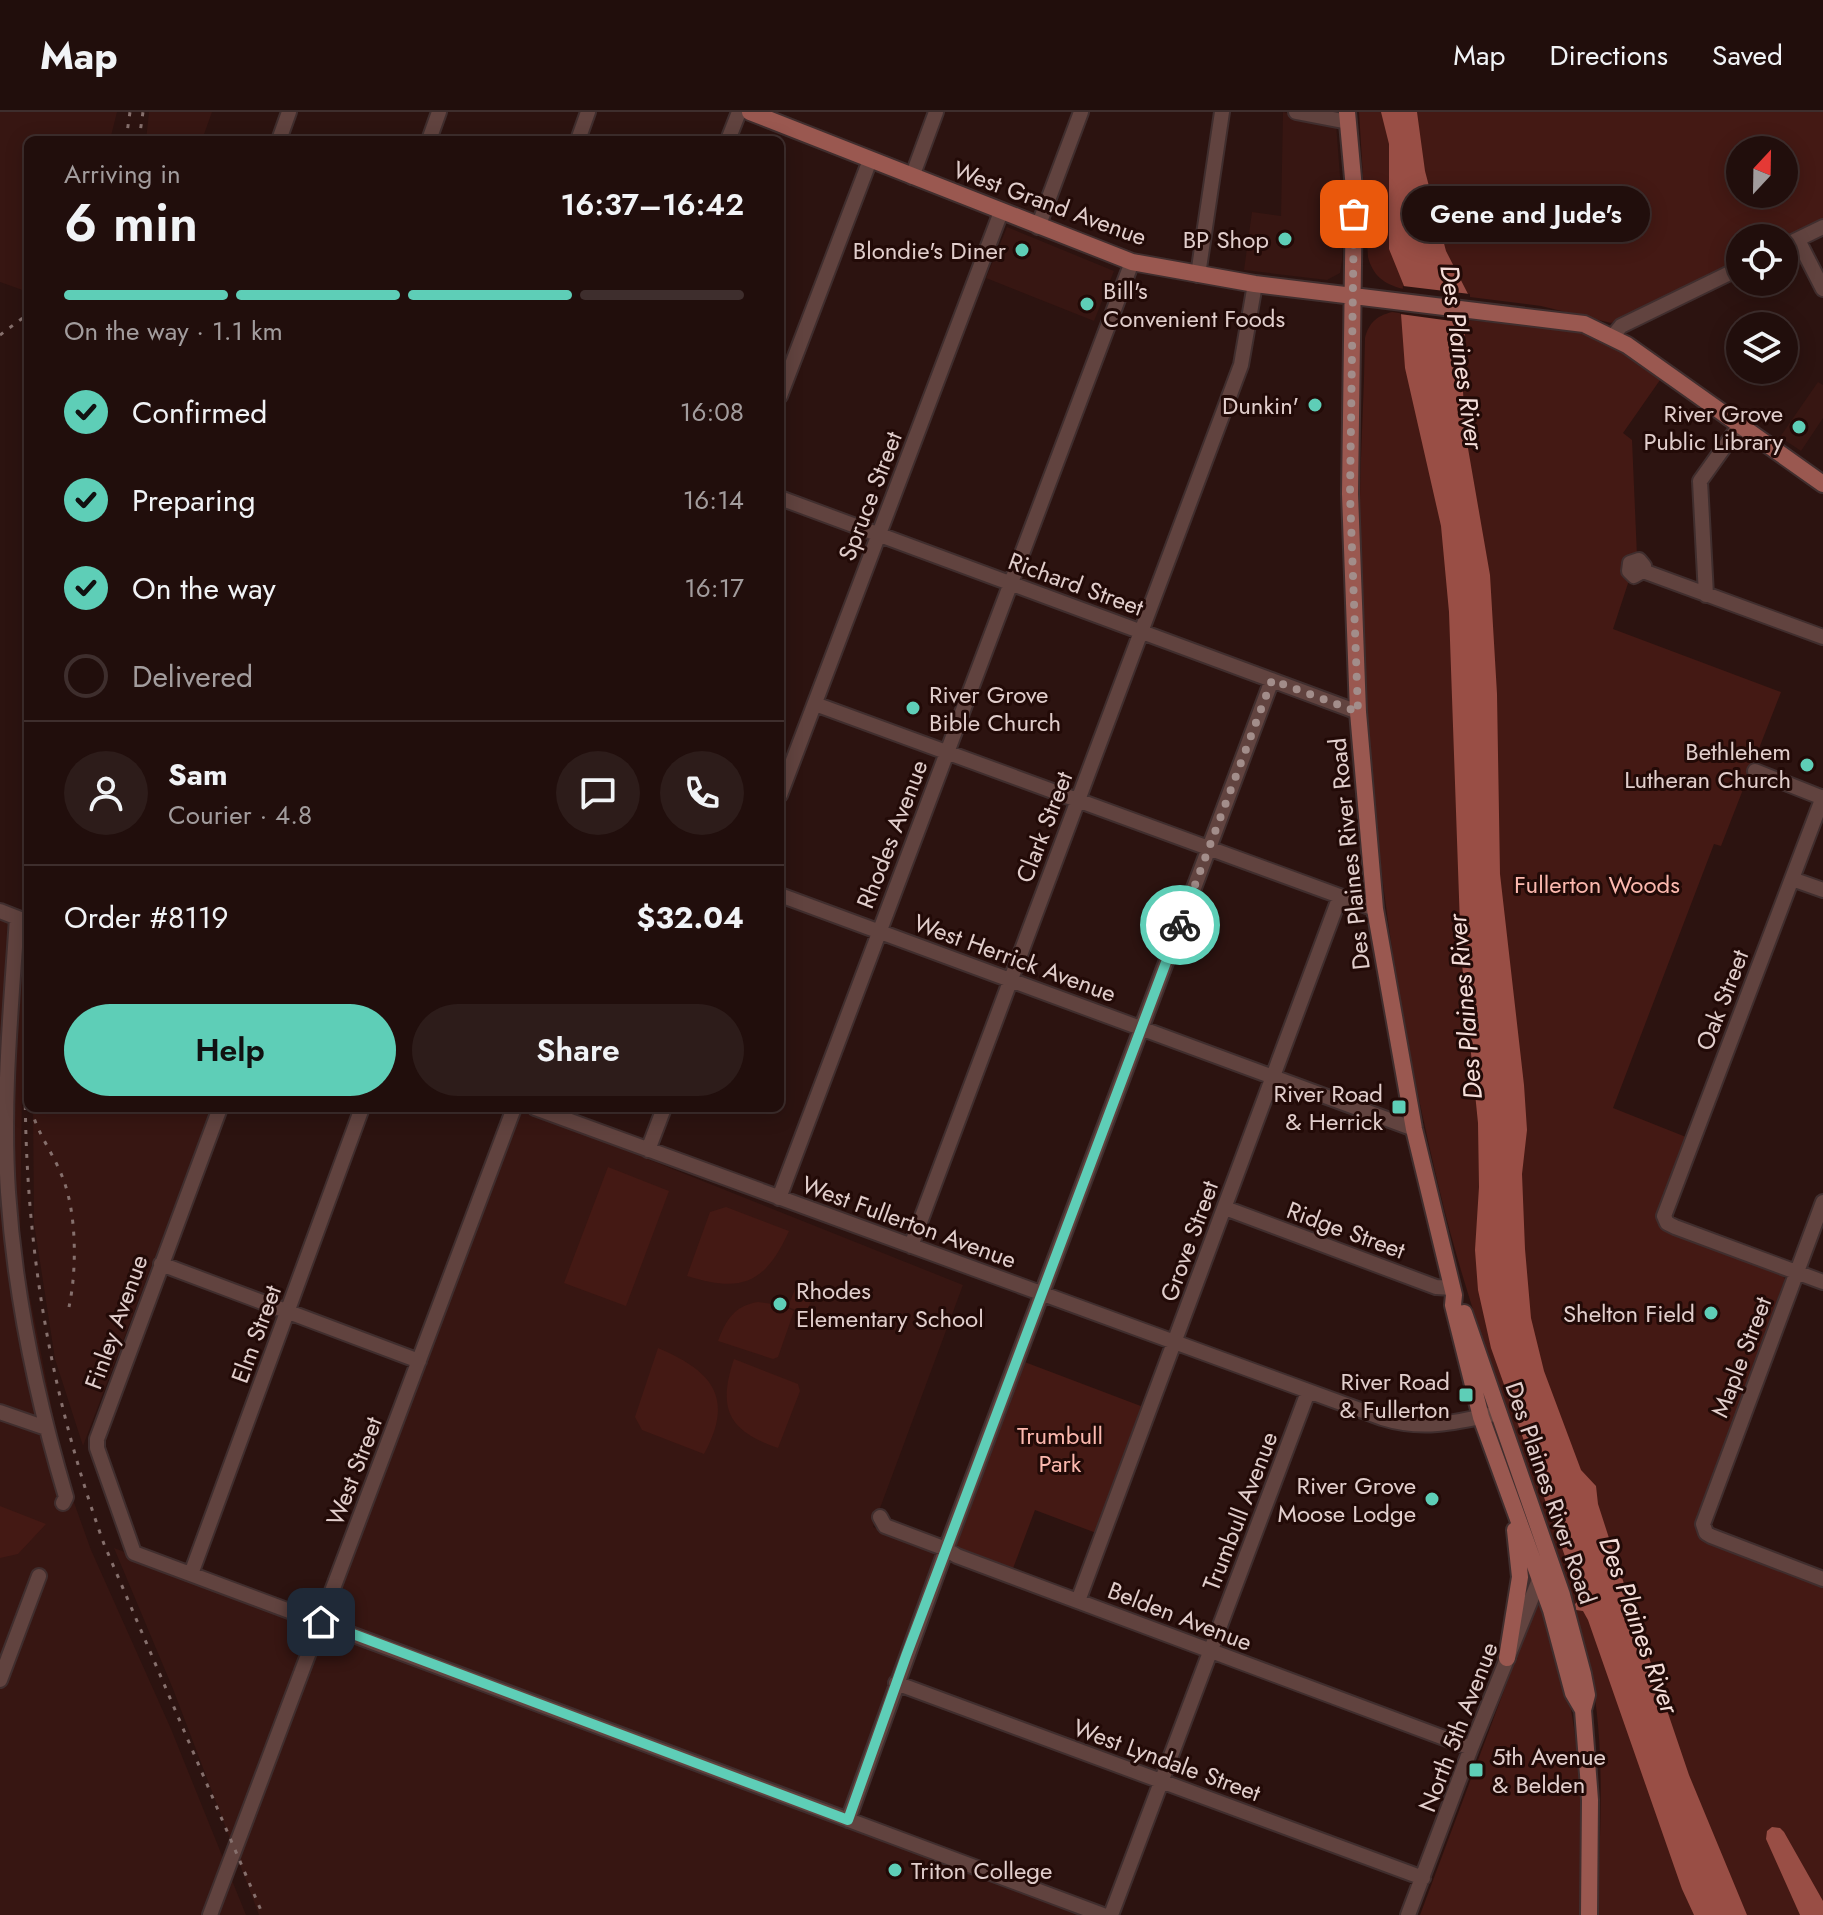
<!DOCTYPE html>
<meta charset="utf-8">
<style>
:root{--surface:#210e0c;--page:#2d1c1a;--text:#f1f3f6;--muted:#a29c9d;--line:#3e2e2d;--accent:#5eceb7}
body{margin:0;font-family:Jost,sans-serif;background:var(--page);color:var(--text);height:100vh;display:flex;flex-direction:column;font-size:30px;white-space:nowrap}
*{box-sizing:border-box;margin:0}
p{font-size:26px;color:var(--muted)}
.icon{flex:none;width:44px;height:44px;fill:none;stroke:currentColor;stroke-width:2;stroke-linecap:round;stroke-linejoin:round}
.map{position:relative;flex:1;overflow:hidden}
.details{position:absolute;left:24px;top:24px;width:760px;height:976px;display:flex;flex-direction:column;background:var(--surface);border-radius:12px;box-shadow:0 4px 20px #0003,0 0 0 2px var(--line)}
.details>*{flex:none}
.needle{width:52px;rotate:22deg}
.buttons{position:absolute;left:1726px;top:24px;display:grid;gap:16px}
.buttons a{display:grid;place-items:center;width:72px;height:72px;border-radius:50%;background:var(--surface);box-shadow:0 4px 20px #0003,0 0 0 2px var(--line);font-size:40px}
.pin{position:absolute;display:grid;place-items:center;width:68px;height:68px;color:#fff;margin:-34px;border-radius:16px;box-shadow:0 4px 12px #0006}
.courier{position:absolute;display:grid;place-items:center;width:80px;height:80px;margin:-40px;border:6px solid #5eceb7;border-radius:50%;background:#fff;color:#222;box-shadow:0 2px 10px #0007}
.bubble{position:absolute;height:56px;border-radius:28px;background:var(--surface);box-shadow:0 4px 20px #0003,0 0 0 2px var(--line);font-size:26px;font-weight:600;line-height:56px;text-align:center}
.headline em{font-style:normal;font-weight:600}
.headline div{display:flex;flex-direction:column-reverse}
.headline{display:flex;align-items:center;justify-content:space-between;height:136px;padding:0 40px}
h1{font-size:52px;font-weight:600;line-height:60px}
.bar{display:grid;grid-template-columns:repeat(4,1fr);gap:12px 8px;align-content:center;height:96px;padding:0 40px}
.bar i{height:10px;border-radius:6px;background:var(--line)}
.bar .selected{background:var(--accent)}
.bar p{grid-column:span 4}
.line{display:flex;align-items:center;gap:20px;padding:0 40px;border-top:2px solid var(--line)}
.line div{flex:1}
.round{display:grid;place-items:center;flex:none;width:84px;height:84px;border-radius:42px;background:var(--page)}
ol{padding:0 40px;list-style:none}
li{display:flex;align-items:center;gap:24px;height:88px}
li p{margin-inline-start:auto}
li .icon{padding:8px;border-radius:50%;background:var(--accent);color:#111;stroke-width:4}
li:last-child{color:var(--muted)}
li i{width:44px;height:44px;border:4px solid var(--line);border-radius:50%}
.button{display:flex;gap:16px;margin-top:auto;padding:16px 40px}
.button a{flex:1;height:92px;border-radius:48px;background:var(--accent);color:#111;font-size:32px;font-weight:600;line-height:92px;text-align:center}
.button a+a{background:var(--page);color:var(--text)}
header{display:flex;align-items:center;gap:48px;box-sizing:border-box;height:112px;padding:0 40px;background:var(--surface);border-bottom:2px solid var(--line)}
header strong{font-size:38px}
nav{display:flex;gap:44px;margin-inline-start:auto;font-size:28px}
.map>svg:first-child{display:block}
.built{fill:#371612}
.green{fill:#441914;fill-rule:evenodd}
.water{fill:#994e45}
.pier{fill:#2c1310}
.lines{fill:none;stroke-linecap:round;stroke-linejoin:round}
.minor-casing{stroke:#402e2e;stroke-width:18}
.major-casing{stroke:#402e2e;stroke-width:20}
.minor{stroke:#61433f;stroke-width:14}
.major{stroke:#9a5850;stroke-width:16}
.rail{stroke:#86706d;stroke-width:3;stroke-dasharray:4 8;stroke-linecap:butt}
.done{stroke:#a28d8a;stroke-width:8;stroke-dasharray:0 14.4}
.route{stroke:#5eceb7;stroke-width:10}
.poi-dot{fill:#5eceb7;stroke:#220a07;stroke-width:3}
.labels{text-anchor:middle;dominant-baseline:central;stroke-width:6;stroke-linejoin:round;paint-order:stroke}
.street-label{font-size:24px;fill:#e1cecc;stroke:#220a07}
.poi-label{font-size:24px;fill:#e1cecc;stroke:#220a07;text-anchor:end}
.park-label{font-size:24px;fill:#fcb9af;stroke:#220a07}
.water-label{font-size:26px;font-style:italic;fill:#f4ddd9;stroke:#220a07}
</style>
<header>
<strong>Map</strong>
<nav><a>Map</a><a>Directions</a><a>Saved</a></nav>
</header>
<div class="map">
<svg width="1823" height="1803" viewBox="0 0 1823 1803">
<rect width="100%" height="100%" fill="#2c1310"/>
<path class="built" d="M0,0H117L110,28H28V180L0,170Z
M149,0H212L202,28H146Z
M1283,0L1336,11L1343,104L1342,149L1340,161L1327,168L1244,158L1252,100L1281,104Z
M1007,115L1114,159L1094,209L986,166Z
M1818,270L1823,273V306L1801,339L1780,325Z
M0,790L27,800L24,819L20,1135L66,1368L91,1438L171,1617L246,1803H0Z
M33,996H212L83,1334L55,1247L34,1111Z
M520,996L963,1173L873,1415L943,1441L844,1713L1084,1803H259L173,1577L114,1436L326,1514Z"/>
<path class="green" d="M1359,0H1823V107L1784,126H1740V148L1611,211L1541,194L1470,185V183L1403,174V177C1384,172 1373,164 1368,145ZM1740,38H1784V82H1740Z
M1392,200L1466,211L1467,208L1577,219L1612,234L1660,268L1623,321L1632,328L1637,444L1613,517L1781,580L1721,734L1714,732L1613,996L1686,1025L1658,1099L1660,1113L1665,1117L1780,1160L1785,1167L1695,1414L1703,1426L1713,1433L1823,1473V1803H1597C1600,1722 1606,1641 1591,1561C1580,1506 1559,1453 1541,1399C1505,1292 1465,1186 1439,1076C1389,870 1363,656 1360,444C1358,372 1364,299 1365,226C1369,211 1376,204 1392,200Z
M608,1055L669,1079L626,1194L564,1171Z
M726,1095L789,1119C765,1172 742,1181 687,1164L710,1100Z
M798,1169L816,1176L806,1202L788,1195Z
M758,1190L780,1193L794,1199L778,1245L773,1247L718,1229C726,1208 734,1194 758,1190Z
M658,1236C712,1259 735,1285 704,1342L642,1318L635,1305Z
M734,1247L798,1272L800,1279L778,1336C729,1319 717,1298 734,1247Z
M1022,1249L1146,1296L1099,1422L1035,1398L1012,1459L956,1437L955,1428Z
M0,1394L46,1412L18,1442L0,1446Z
M1539,1485C1548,1513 1559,1540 1565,1568C1583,1646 1583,1723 1580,1803H1420Z"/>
<path class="water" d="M1381,0H1417L1425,59L1446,139L1468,182L1462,259L1465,319L1490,463L1497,582L1500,762L1524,973L1527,1018L1522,1062L1525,1137L1531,1206L1544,1259L1581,1358L1596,1374L1598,1392L1618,1454L1689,1663L1747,1803H1694L1682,1777L1588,1508L1583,1499L1576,1498L1575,1492L1579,1488L1578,1481L1491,1236L1478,1178L1475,1138L1479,1075L1478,1011L1461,842L1449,500L1441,414L1405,256L1401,202L1404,174L1389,137V32Z
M1772,1715L1780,1716L1784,1720L1823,1789V1803H1800L1766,1727L1767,1719Z"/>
<path class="pier" d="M1403,174L1470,182L1466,211L1400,202Z"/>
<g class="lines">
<defs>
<path id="minor" d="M1296,0L1348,10
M279,28L289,0
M429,28L439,0
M578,28L588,0
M728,28L739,0
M912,65L936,0
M1038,115L1081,0
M1798,128L1823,177
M1784,134L1823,115
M1198,163L1222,0
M1613,224L1621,214L1740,156
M780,284L870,48
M780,386L1358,600
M1643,459L1644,454L1639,448L1630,451L1629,459L1634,464L1643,459L1823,525
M1706,483L1700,369L1740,313
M815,592L1375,797
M1755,659L1823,686
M780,683L1001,100
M1823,685L1664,1104L1667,1111L1675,1115L1823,1170
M1792,767L1823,778
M780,783L1414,1017
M0,799L28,810
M17,806C11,897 2,989 8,1080C15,1185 36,1285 66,1385L63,1391
M220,996L97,1327V1336L134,1441L1103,1803
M535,996L1382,1306C1423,1319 1458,1310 1499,1301
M648,1038L664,996
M779,1086L1132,150
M1823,1090L1703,1412L1706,1421L1711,1424L1823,1467
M1225,1096L1436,1175L1453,1176
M911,1134L1241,253L1255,172
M161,1152L419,1249
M0,1300L46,1316
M880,1405L885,1414L946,1437L957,1444L1471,1636
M191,1462L362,996
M1078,1489L1340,784
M0,1568L39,1464
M896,1571L1423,1766
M848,1708L946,1437L1272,568
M210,1803L514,996
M1111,1803L1308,1280
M1408,1803L1471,1636L1541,1463"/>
<path id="major" d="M750,0L1132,150L1255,172L1584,212L1627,233L1823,372
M1347,0L1354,77L1350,382L1358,600L1375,797L1414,1017L1454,1183L1453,1193L1481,1305L1551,1498L1573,1581L1583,1598
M1464,1201L1562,1483L1583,1562L1587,1583L1583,1598L1590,1688L1589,1803
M1507,1546L1520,1465L1515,1418"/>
</defs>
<use href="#minor" class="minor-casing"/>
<use href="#major" class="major-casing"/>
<use href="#minor" class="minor"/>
<use href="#major" class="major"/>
<path class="rail" d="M126,28L130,0
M139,28L143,0
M0,223L28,202
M28,874C17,1071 37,1246 104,1432L263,1803
M31,996C37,1021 53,1041 62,1064C77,1100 77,1158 69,1195"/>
</g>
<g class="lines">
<path class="done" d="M1180,813L1272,568L1358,600L1350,382L1354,102"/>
<path class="route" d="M321,1510L848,1708L906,1544L1180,813"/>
</g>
<g class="poi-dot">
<circle cx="1285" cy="127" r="8"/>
<circle cx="1022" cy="138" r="8"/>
<circle cx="1087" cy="192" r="8"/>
<circle cx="1315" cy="293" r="8"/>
<circle cx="1799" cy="315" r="8"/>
<circle cx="913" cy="596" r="8"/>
<circle cx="1807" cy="653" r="8"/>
<rect x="1391" y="987" width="16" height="16" rx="4"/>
<circle cx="780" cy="1192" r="8"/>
<circle cx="1711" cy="1201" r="8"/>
<rect x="1458" y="1275" width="16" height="16" rx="4"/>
<circle cx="1432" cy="1387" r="8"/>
<rect x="1468" y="1650" width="16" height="16" rx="4"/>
<circle cx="895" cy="1758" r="8"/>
</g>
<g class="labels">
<g class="street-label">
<text transform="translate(1050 91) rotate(20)">West Grand Avenue</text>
<text transform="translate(870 384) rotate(-69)">Spruce Street</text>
<text transform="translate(1076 472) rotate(20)">Richard Street</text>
<text transform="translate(1044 715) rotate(-69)">Clark Street</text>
<text transform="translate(892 722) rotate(-69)">Rhodes Avenue</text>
<text transform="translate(1349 742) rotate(-96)">Des Plaines River Road</text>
<text transform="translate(1015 846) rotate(20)">West Herrick Avenue</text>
<text transform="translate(1722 888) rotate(-69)">Oak Street</text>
<text transform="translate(909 1110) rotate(20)">West Fullerton Avenue</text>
<text transform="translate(1346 1118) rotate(20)">Ridge Street</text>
<text transform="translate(1189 1129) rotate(-70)">Grove Street</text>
<text transform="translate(116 1210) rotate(-70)">Finley Avenue</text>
<text transform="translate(256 1222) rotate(-70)">Elm Street</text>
<text transform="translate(1741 1245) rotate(-69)">Maple Street</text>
<text transform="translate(354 1359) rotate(-69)">West Street</text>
<text transform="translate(1551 1381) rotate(71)">Des Plaines River Road</text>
<text transform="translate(1240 1399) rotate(-69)">Trumbull Avenue</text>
<text transform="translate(1180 1504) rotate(21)">Belden Avenue</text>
<text transform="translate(1458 1615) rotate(-69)">North 5th Avenue</text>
<text transform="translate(1167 1648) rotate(20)">West Lyndale Street</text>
</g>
<g class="poi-label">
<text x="1269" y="127">BP Shop</text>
<text x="1006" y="138">Blondie's Diner</text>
<text x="1103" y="178" text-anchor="start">Bill's<tspan x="1103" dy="28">Convenient Foods</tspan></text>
<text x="1299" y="293">Dunkin'</text>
<text x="1783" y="301">River Grove<tspan x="1783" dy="28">Public Library</tspan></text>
<text x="929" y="582" text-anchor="start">River Grove<tspan x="929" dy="28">Bible Church</tspan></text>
<text x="1791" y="639">Bethlehem<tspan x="1791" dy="28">Lutheran Church</tspan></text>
<text x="1383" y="981">River Road<tspan x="1383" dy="28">&amp; Herrick</tspan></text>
<text x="796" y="1178" text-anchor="start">Rhodes<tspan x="796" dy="28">Elementary School</tspan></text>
<text x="1695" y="1201">Shelton Field</text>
<text x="1450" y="1269">River Road<tspan x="1450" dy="28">&amp; Fullerton</tspan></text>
<text x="1416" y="1373">River Grove<tspan x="1416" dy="28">Moose Lodge</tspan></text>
<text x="1492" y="1644" text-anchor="start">5th Avenue<tspan x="1492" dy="28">&amp; Belden</tspan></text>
<text x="911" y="1758" text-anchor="start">Triton College</text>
</g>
<g class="park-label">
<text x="1597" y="772">Fullerton Woods</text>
<text x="1060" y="1323">Trumbull<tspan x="1060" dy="28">Park</tspan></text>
</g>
<g class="water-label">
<text transform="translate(1462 245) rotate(82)">Des Plaines River</text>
<text transform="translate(1465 895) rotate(-95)">Des Plaines River</text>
<text transform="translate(1639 1513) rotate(70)">Des Plaines River</text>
</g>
</g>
</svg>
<div class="buttons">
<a><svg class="needle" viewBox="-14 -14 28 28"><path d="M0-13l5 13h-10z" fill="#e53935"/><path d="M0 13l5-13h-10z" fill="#a29c9d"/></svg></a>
<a><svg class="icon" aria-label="locate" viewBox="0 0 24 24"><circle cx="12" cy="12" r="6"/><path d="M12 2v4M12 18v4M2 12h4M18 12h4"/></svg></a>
<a><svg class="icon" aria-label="layers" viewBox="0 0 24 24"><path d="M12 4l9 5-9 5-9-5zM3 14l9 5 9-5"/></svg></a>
</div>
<div class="pin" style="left:1354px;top:102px;background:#ea580c"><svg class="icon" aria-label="bag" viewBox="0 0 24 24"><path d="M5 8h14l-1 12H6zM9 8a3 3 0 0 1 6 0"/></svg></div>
<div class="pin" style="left:321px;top:1510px;background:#1f2937"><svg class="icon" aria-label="home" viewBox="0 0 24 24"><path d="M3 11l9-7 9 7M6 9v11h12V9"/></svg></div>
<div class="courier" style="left:1180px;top:813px"><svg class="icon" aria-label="bike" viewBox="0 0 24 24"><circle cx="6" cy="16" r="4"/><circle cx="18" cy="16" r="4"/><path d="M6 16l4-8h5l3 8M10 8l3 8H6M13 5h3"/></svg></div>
<div class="bubble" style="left:1402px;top:74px;width:248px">Gene and Jude's</div>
<section class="details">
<div class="headline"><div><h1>6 min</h1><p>Arriving in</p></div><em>16:37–16:42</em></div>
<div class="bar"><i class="selected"></i><i class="selected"></i><i class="selected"></i><i></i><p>On the way · 1.1 km</p></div>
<ol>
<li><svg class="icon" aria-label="check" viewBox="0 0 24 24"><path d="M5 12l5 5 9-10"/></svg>Confirmed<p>16:08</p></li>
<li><svg class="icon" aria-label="check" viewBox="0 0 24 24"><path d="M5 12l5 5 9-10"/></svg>Preparing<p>16:14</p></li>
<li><svg class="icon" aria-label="check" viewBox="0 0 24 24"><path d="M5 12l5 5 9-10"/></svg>On the way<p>16:17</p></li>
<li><i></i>Delivered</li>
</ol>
<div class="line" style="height:144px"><a class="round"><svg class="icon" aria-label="person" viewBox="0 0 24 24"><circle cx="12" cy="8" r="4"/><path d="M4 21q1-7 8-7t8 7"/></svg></a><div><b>Sam</b><p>Courier · 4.8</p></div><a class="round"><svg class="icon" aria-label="chat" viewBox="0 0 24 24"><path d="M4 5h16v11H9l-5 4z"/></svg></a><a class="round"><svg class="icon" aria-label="phone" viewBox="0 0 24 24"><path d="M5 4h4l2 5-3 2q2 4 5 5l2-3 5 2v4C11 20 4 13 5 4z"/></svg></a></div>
<div class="line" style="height:104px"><div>Order #8119</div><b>$32.04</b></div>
<div class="button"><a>Help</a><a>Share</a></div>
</section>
</div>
